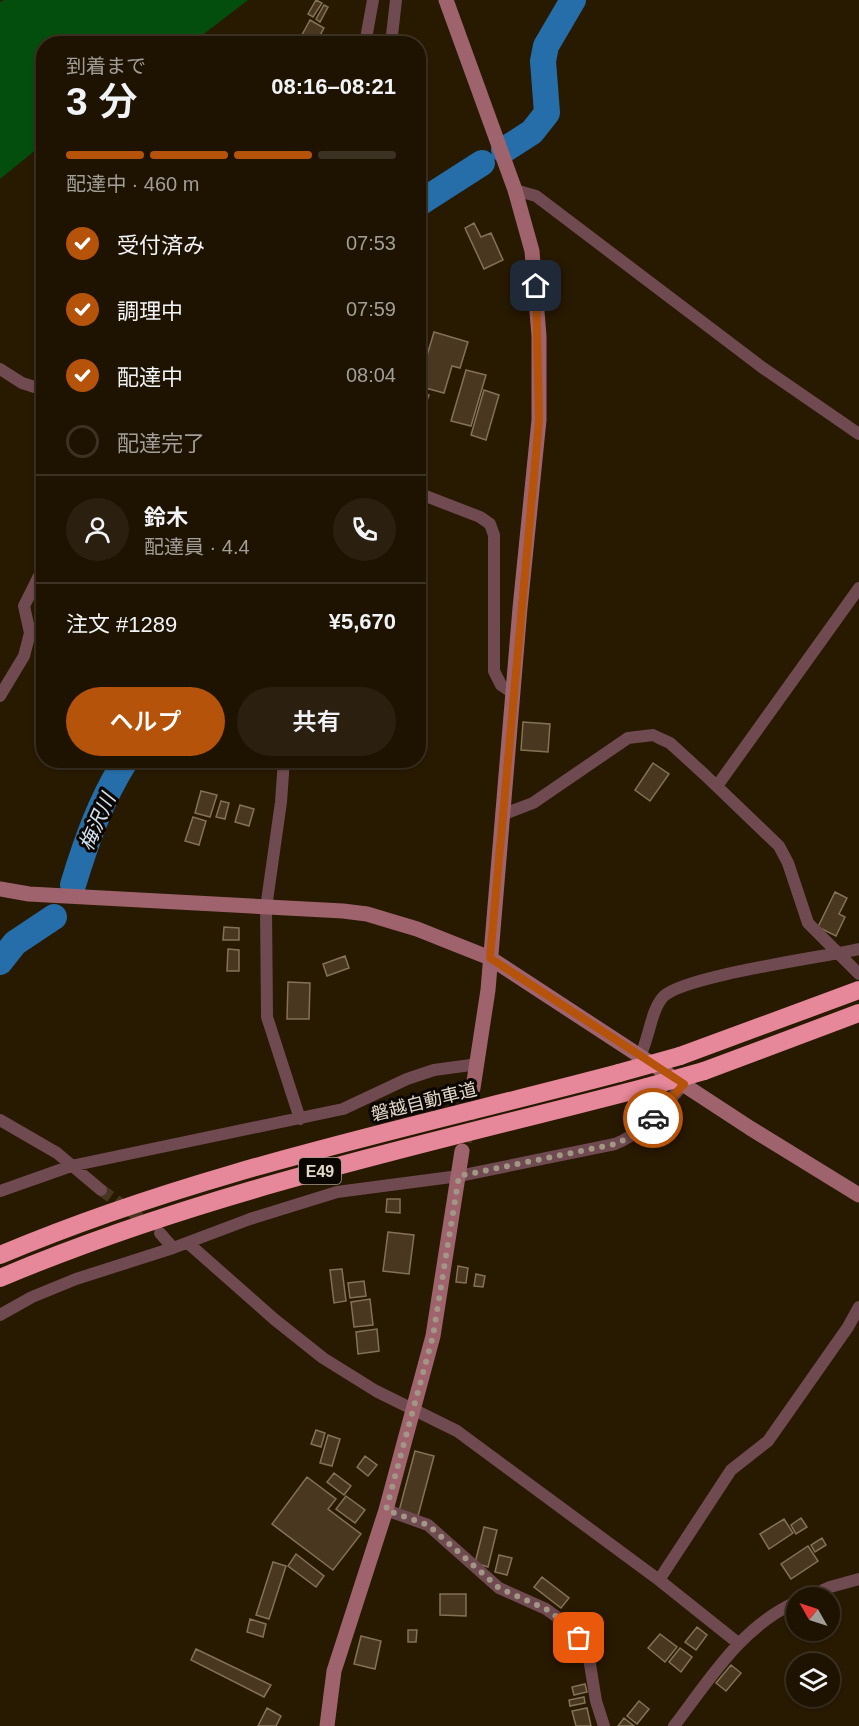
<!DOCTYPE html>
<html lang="ja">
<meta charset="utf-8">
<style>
:root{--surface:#1e1301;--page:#2b2010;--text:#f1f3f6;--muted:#a19e99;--line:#3c3223;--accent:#b45309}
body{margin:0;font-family:Arial,"Noto Sans JP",sans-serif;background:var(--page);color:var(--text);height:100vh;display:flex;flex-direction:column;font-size:22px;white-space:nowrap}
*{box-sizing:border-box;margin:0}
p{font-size:20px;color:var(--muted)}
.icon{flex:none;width:33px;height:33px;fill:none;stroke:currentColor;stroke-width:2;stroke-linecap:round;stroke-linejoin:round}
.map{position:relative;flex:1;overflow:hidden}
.sheet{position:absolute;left:36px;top:36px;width:390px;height:732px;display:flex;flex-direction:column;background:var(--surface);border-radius:24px;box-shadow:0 2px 4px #0004,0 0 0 2px var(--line)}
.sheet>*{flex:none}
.needle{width:39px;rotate:309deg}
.tools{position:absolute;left:786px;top:1587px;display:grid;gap:12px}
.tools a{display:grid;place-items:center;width:54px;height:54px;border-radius:50%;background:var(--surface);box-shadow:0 2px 4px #0004,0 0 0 2px var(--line);font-size:30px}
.pin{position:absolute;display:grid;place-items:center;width:51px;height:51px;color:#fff;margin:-26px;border-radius:12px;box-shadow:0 3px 9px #0006}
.courier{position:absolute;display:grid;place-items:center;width:60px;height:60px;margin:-30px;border:4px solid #b45309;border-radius:50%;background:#fff;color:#222;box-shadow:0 2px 8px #0007}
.headline em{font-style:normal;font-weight:600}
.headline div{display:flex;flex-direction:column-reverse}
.headline{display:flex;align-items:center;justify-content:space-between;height:102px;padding:0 30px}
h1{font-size:39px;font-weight:600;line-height:45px}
.bar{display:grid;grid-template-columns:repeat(4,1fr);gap:9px 6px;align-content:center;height:72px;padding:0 30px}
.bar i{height:8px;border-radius:4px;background:var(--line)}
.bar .current{background:var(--accent)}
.bar p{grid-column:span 4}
.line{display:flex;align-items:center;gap:15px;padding:0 30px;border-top:2px solid var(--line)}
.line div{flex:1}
.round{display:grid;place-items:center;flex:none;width:63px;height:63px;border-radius:32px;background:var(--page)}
ol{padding:0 30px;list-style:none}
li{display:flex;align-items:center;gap:18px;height:66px}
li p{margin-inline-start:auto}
li .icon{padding:6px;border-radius:50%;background:var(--accent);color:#fff;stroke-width:4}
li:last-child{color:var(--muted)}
li i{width:33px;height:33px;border:3px solid var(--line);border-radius:50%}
.action{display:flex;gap:12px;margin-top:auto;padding:12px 30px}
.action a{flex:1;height:69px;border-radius:36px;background:var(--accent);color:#fff;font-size:24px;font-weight:600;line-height:69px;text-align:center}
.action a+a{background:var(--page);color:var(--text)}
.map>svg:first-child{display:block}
.green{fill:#044e0d}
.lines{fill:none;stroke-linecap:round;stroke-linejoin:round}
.river{stroke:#266ea9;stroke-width:26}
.building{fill:#49381f;stroke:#847257;stroke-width:1.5}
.street-tunnel{stroke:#44361f;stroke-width:12;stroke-dasharray:12 6;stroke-linecap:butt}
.secondary-tunnel{stroke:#44361f;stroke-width:15;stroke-dasharray:15 8;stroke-linecap:butt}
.street{stroke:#704a51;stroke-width:12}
.secondary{stroke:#9f636e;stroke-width:15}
.highway{stroke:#e6879a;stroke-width:18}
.highway-bridge{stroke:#e6879a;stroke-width:18}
.done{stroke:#a29684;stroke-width:6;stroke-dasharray:0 10.8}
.route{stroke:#b45309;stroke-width:8}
.labels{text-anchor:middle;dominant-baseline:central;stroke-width:6;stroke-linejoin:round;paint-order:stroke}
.shield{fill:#0c0601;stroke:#a29a8e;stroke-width:1.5}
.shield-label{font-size:16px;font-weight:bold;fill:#e3d9ca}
.street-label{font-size:18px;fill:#e3d9ca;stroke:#0c0601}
.water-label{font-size:20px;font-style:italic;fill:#d4e5f6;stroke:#0c0601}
</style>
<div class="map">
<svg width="859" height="1726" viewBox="0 0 859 1726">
<rect width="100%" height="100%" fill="#281901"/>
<path class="green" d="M4,0H248L192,43L44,44L43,144L0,179V2Z"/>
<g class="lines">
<path class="river" d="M504,150L532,132L547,113L543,61L546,46L573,0
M418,204L482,163
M73,885C86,842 101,799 126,760
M0,962L15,943L54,917"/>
</g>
<path class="building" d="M316,0L322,3L313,17L308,14Z
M324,5L328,7L320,22L316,19Z
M310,20L324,28L315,44H297Z
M474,223L481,237L491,233L503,260L484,269L465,228Z
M434,332L468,342L460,368L452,366L444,393L418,386Z
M466,370L486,375L471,426L451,421Z
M484,390L499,395L486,440L471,435Z
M418,392L429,395L424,409L418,408Z
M523,722L550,724L548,752L521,750Z
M653,763L669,774L650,801L635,790Z
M201,791L217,795L210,817L195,813Z
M221,801L229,803L225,819L216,817Z
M240,805L254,809L249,826L235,822Z
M193,817L206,821L199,845L185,841Z
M835,892L847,898L839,914L845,917L836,936L818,927Z
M224,927L239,928V940H223Z
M228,949L239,950V971H227Z
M345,956L349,968L327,976L323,964Z
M288,982L310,983L309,1019H287Z
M387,1199H400V1213L386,1212Z
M388,1232L414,1235L409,1274L383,1271Z
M458,1266L468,1268L466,1283L456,1282Z
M342,1269L346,1301L334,1303L330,1270Z
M476,1274L485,1276L483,1287L474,1286Z
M364,1281L366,1296L350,1298L348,1283Z
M370,1299L373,1325L354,1327L351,1302Z
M377,1329L379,1351L358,1354L356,1332Z
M316,1430L325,1433L321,1447L311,1444Z
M328,1435L340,1439L332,1466L320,1463Z
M415,1451L434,1456L418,1516L399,1511Z
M365,1456L377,1465L368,1476L357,1467Z
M334,1473L351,1486L344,1495L327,1482Z
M307,1477L336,1499L328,1509L361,1534L333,1570L272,1524Z
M346,1496L365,1510L355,1523L336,1509Z
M801,1518L807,1527L796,1534L791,1525Z
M784,1519L793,1533L769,1549L760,1534Z
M484,1527L497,1530L488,1567L475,1563Z
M822,1538L826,1545L815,1552L811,1545Z
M808,1546L818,1561L791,1579L781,1564Z
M296,1554L324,1576L316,1587L288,1566Z
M499,1555L512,1558L507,1575L495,1572Z
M273,1562L286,1566L269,1619L256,1615Z
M542,1577L569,1598L561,1608L534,1587Z
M440,1594H466V1616L440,1615Z
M250,1619L266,1624L263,1637L247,1632Z
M697,1627L707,1635L696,1650L685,1642Z
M408,1630H417L416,1642H408Z
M660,1634L677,1647L665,1662L648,1648Z
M361,1636L381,1641L375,1669L354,1664Z
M680,1648L692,1657L681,1672L669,1662Z
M196,1649L271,1685L264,1697L191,1660Z
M731,1665L741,1673L726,1691L716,1683Z
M585,1684L587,1692L574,1695L572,1687Z
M584,1697L585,1703L570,1706L569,1700Z
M639,1701L649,1709L637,1724L627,1716Z
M267,1708L281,1716L276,1726H258Z
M587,1708L591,1726H576L572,1711Z
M624,1718L634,1726H618Z"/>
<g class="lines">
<path class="street-tunnel" d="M101,1190L150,1225"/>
<path class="secondary-tunnel" d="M464,1142L473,1088"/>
<path class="street" d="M365,44L373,0
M391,44L396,0
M515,190L536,196L763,368L859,434
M0,369L22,383L44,390
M418,493L480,517L490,524L494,535V671L501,685L513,693
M0,696L24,656L30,633L24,606L44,566
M284,760L281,802L266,908L267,1017L300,1119
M717,786L859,588
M504,814L533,803L628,738L653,735L659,738L670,743L705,775L779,846L788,863L808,923L859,974
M640,1056C649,1039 651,1010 663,997C682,976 824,957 859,949
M0,1120L57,1153L101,1190
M0,1191L71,1166L343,1109L407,1079L434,1070L478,1064
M160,1233L173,1248
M188,1243L274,1319L323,1358L376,1391L457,1431L659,1580L738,1643
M0,1315L32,1297L76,1279L173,1248L250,1219L337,1192L459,1176L615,1144C645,1132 662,1108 684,1084
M386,1510L428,1525L499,1588L546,1609L565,1623L588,1652L596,1701L604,1726
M659,1580L731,1470L768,1441L848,1327L859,1307
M806,1598L830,1587L859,1579
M674,1726C710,1679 741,1627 796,1602"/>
<path class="secondary" d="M446,0L515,190L532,251L539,336V420L520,608L488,990L473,1088
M0,889L29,894L343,911L367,914L417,929L490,958L750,1128L859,1195
M327,1726L334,1671L386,1510L433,1336L462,1151"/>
<path class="highway" d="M680,1056L859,990
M704,1071L859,1013
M0,1255C198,1171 411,1128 619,1073
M0,1278C208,1190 429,1144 647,1087"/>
<path class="highway-bridge" d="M619,1073L680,1056
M647,1087L704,1071"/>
</g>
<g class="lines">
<path class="done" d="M579,1638L565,1623L546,1609L499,1588L428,1525L386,1510L433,1336L459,1176L615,1144L633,1136L653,1118"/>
<path class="route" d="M536,286L539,420L490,958L684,1084L653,1118"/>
</g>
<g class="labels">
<rect class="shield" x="299" y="1158" width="42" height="26" rx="4.5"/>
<g class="shield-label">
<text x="320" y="1171">E49</text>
</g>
<g class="street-label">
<text transform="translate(424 1102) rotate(-14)">磐越自動車道</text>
</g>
<g class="water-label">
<text transform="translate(97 822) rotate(-66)">梅沢川</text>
</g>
</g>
</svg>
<div class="tools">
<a><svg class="needle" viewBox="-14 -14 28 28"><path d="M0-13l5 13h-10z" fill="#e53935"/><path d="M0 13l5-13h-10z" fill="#a19e99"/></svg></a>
<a><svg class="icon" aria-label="layers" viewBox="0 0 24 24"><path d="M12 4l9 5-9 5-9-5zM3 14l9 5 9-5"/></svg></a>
</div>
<div class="pin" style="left:579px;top:1638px;background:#ea580c"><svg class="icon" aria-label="bag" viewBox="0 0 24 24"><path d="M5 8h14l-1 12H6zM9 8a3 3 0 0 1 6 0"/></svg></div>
<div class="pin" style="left:536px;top:286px;background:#1f2937"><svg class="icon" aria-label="home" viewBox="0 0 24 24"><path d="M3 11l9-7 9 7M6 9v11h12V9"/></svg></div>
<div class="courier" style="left:653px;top:1118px"><svg class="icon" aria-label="car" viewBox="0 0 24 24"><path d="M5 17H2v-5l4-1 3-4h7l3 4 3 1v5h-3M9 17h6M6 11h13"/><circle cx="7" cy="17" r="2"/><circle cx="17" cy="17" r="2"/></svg></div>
<section class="sheet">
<div class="headline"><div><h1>3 分</h1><p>到着まで</p></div><em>08:16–08:21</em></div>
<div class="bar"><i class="current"></i><i class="current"></i><i class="current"></i><i></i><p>配達中 · 460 m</p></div>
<ol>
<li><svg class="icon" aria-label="check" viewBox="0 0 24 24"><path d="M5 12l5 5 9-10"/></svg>受付済み<p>07:53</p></li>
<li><svg class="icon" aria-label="check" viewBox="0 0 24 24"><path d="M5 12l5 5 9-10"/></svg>調理中<p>07:59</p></li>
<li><svg class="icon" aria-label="check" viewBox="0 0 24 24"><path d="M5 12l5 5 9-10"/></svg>配達中<p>08:04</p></li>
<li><i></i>配達完了</li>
</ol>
<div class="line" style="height:108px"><a class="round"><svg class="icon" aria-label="person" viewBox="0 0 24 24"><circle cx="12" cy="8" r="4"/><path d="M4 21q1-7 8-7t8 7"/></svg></a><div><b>鈴木</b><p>配達員 · 4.4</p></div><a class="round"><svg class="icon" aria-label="phone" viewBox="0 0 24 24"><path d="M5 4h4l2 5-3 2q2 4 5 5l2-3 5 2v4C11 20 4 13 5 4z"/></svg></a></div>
<div class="line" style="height:78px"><div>注文 #1289</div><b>¥5,670</b></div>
<div class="action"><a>ヘルプ</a><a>共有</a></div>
</section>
</div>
